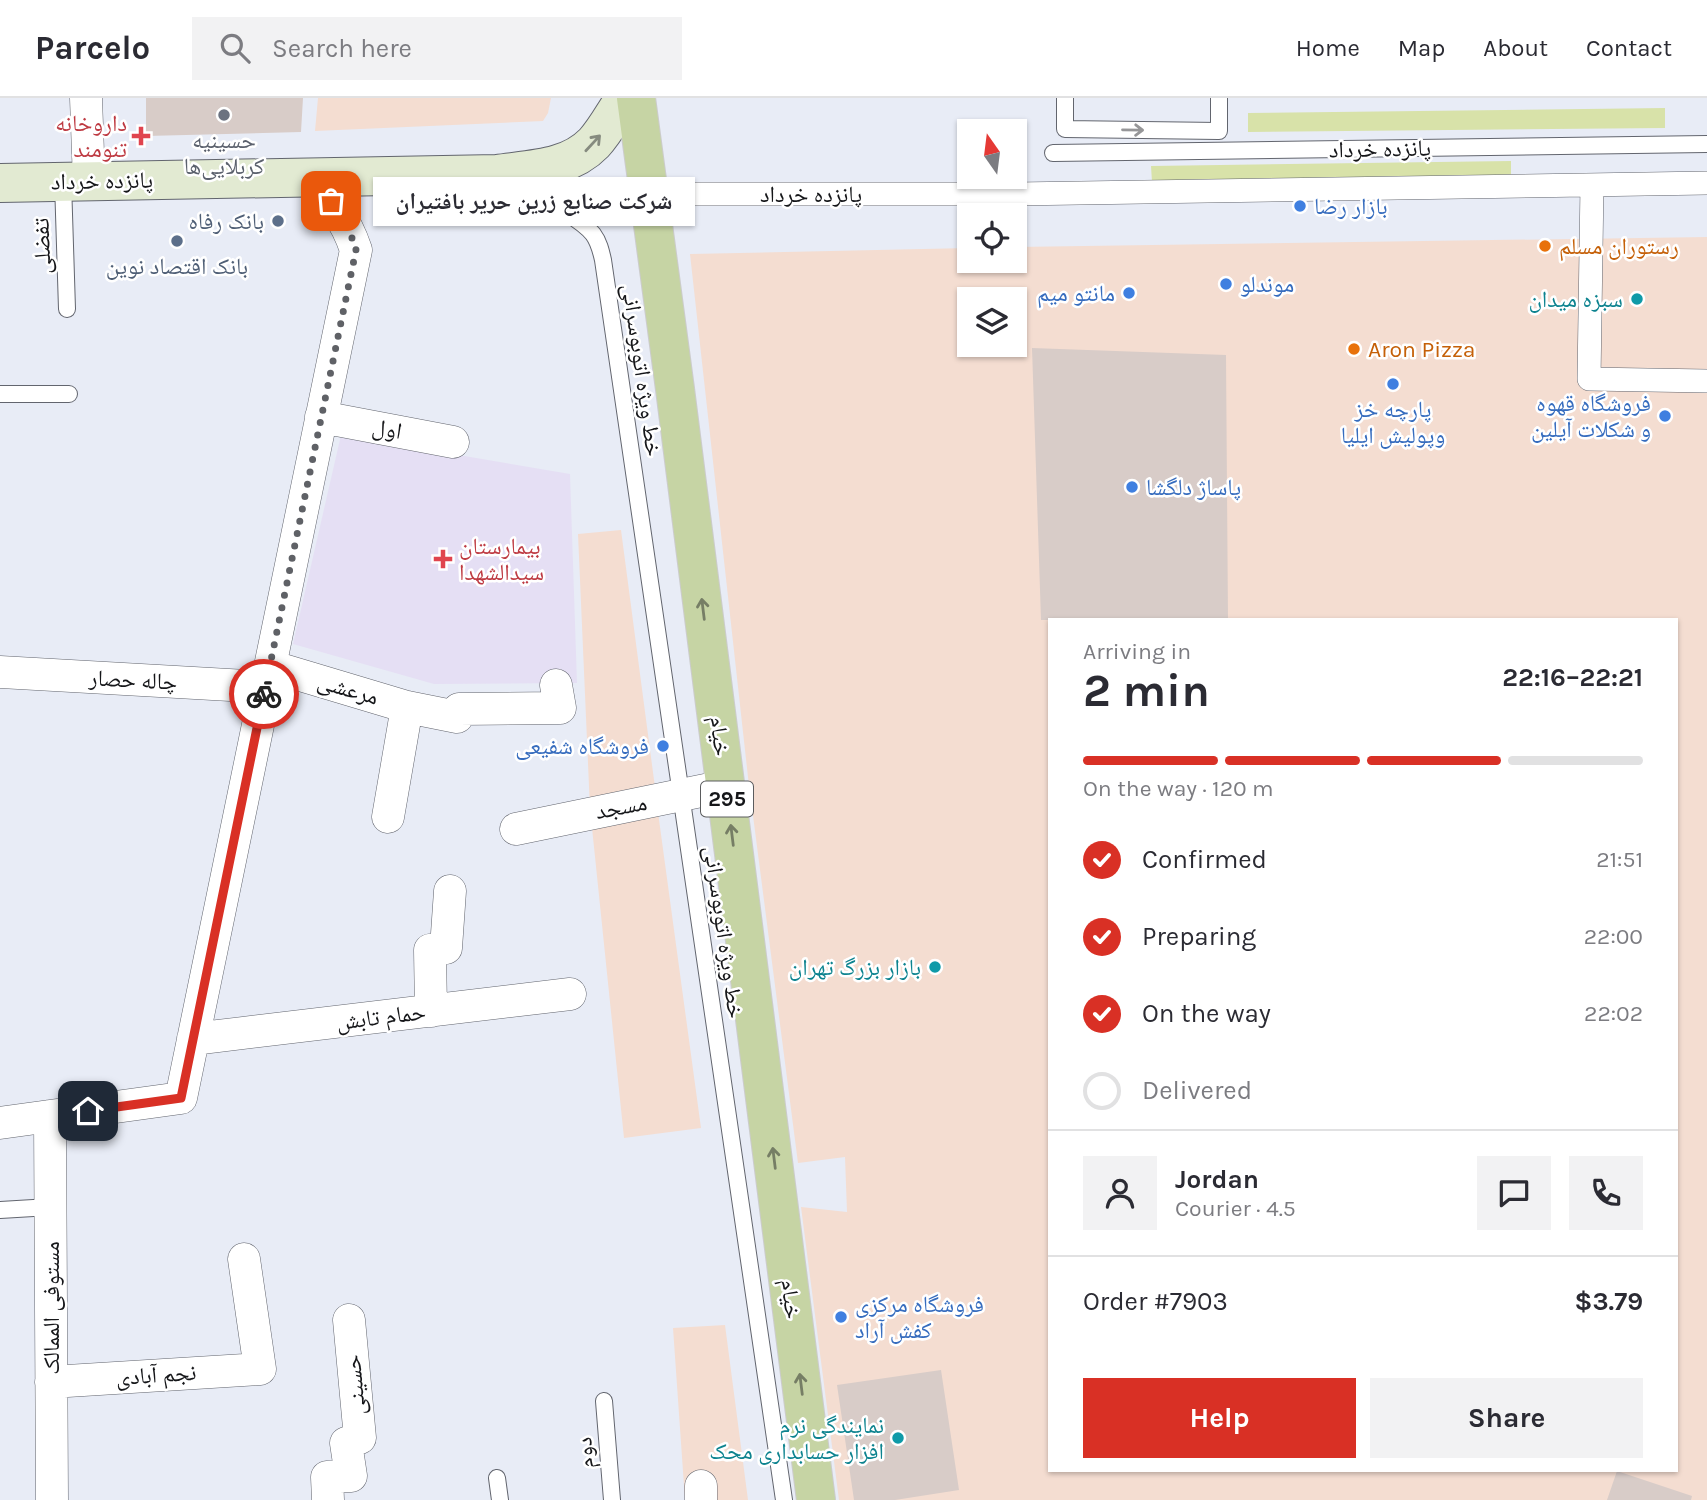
<!DOCTYPE html>
<meta charset="utf-8">
<style>
:root{--surface:#fff;--page:#f2f2f3;--text:#2b2b33;--muted:#7c7c81;--line:#e1e1e2;--accent:#d93025}
body{margin:0;font-family:Karla,"Noto Naskh Arabic",sans-serif;background:var(--page);color:var(--text);height:100vh;display:flex;flex-direction:column;font-size:26px;white-space:nowrap}
*{box-sizing:border-box;margin:0}
p{font-size:23px;color:var(--muted)}
.icon{flex:none;width:38px;height:38px;fill:none;stroke:currentColor;stroke-width:2;stroke-linecap:round;stroke-linejoin:round}
.map{position:relative;flex:1;overflow:hidden}
.side{position:absolute;left:1048px;top:520px;width:630px;height:854px;display:flex;flex-direction:column;background:var(--surface);border-radius:0px;box-shadow:0 2px 5px #0004}
.side>*{flex:none}
.needle{width:46px;rotate:346deg}
.fabs{position:absolute;left:957px;top:21px;display:grid;gap:14px}
.fabs a{display:grid;place-items:center;width:70px;height:70px;border-radius:0px;background:var(--surface);box-shadow:0 2px 5px #0004;font-size:35px}
.pin{position:absolute;display:grid;place-items:center;width:60px;height:60px;color:#fff;margin:-30px;border-radius:14px;box-shadow:0 4px 10px #0006}
.courier{position:absolute;display:grid;place-items:center;width:70px;height:70px;margin:-35px;border:5px solid #d93025;border-radius:50%;background:#fff;color:#222;box-shadow:0 2px 9px #0007}
.bubble{position:absolute;height:49px;border-radius:0px;background:var(--surface);box-shadow:0 2px 5px #0004;font-size:23px;font-weight:700;line-height:49px;text-align:center}
.summary em{font-style:normal;font-weight:700}
.summary div{display:flex;flex-direction:column-reverse}
.summary{display:flex;align-items:center;justify-content:space-between;height:119px;padding:0 35px}
h1{font-size:46px;font-weight:700;line-height:52px}
.bar{display:grid;grid-template-columns:repeat(4,1fr);gap:10px 7px;align-content:center;height:84px;padding:0 35px}
.bar i{height:9px;border-radius:5px;background:var(--line)}
.bar .selected{background:var(--accent)}
.bar p{grid-column:span 4}
.line{display:flex;align-items:center;gap:18px;padding:0 35px;border-top:2px solid var(--line)}
.line div{flex:1}
.round{display:grid;place-items:center;flex:none;width:74px;height:74px;border-radius:0px;background:var(--page)}
ol{padding:0 35px;list-style:none}
li{display:flex;align-items:center;gap:21px;height:77px}
li p{margin-inline-start:auto}
li .icon{padding:7px;border-radius:50%;background:var(--accent);color:#fff;stroke-width:4}
li:last-child{color:var(--muted)}
li i{width:38px;height:38px;border:4px solid var(--line);border-radius:50%}
.action{display:flex;gap:14px;margin-top:auto;padding:14px 35px}
.action a{flex:1;height:80px;border-radius:0px;background:var(--accent);color:#fff;font-size:28px;font-weight:700;line-height:80px;text-align:center}
.action a+a{background:var(--page);color:var(--text)}
header{display:flex;align-items:center;gap:42px;box-sizing:border-box;height:98px;padding:0 35px;background:var(--surface);border-bottom:2px solid var(--line)}
header strong{font-size:33px}
nav{display:flex;gap:38px;margin-inline-start:auto;font-size:24px}
.search{width:490px;height:63px;background:var(--page);display:flex;align-items:center;gap:18px;box-sizing:border-box;padding:0 24px;border-radius:0px;color:var(--muted);font-size:26px}
.map>svg:first-child{display:block}
.commercial{fill:#f4ddd1;fill-rule:evenodd}
.medical{fill:#e5dff4}
.green{fill:#d8e2a9}
.building{fill:#d8ccc8}
.lines{fill:none;stroke-linecap:round;stroke-linejoin:round}
.service-casing{stroke:#62656e;stroke-width:18}
.pedestrian-casing{stroke:#62656e;stroke-width:24}
.minor-casing{stroke:#62656e;stroke-width:33}
.secondary-casing{stroke:#62656e;stroke-width:40}
.primary-casing{stroke:#ccc;stroke-width:40}
.service{stroke:#fff;stroke-width:16}
.pedestrian{stroke:#fff;stroke-width:23}
.minor{stroke:#fff;stroke-width:32}
.secondary{stroke:#e2ead2;stroke-width:38}
.primary{stroke:#c6d4a4;stroke-width:38}
.oneway{stroke:#969698}
.oneway2{stroke:#868b7f}
.oneway3{stroke:#767e65}
.done{stroke:#5f6166;stroke-width:7;stroke-dasharray:0 12.6}
.route{stroke:#d93025;stroke-width:9}
.worship-dot{fill:#6b7280;stroke:#fff;stroke-width:2.5}
.health-dot{fill:#e0444e;stroke:#fff;stroke-width:2.5}
.shop-dot{fill:#3f7fe0;stroke:#fff;stroke-width:2.5}
.service-dot{fill:#5c6f8a;stroke:#fff;stroke-width:2.5}
.food-dot{fill:#e8710a;stroke:#fff;stroke-width:2.5}
.culture-dot{fill:#0f9aa8;stroke:#fff;stroke-width:2.5}
.labels{text-anchor:middle;dominant-baseline:central;stroke-width:5;stroke-linejoin:round;paint-order:stroke}
.shield{fill:#fff;stroke:#5b5c5e;stroke-width:2}
.shield-label{font-size:21px;font-weight:bold;fill:#151619}
.health-label{font-size:23px;fill:#be3a42;stroke:#fff;text-anchor:end}
.worship-label{font-size:23px;fill:#5b616d;stroke:#fff}
.street-label{font-size:23px;fill:#151619;stroke:#fff}
.shop-label{font-size:23px;fill:#366cbe;stroke:#fff;text-anchor:start}
.service-label{font-size:23px;fill:#4e5e75;stroke:#fff;text-anchor:end}
.food-label{font-size:23px;fill:#c56008;stroke:#fff;text-anchor:start}
.culture-label{font-size:23px;fill:#0d838f;stroke:#fff;text-anchor:end}
</style>
<header>
<strong>Parcelo</strong>
<div class="search"><svg class="icon" aria-label="search" viewBox="0 0 24 24"><circle cx="10" cy="10" r="6"/><path d="M15 15l6 6"/></svg>Search here</div>
<nav><a>Home</a><a>Map</a><a>About</a><a>Contact</a></nav>
</header>
<div class="map">
<svg width="1707" height="1402" viewBox="0 0 1707 1402">
<rect width="100%" height="100%" fill="#e8ecf6"/>
<path class="commercial" d="M318,0H551L548,15L543,23L315,33Z
M1707,139V1402H839L801,1109L847,1114L845,1059L798,1065L748,679L690,156L969,150L970,163H1015V149ZM970,201H1015V247H970ZM1050,522H1676V1372H1050Z
M621,432L656,697L590,711L578,436Z
M657,707L701,1030L624,1040L591,720Z
M725,1227L748,1402H685L673,1230Z"/>
<path class="medical" d="M341,337L570,376L577,585L434,586L293,546Z"/>
<path class="green" d="M1665,10V30L1248,34V15Z
M1511,63V78L1152,84L1151,68Z"/>
<path class="building" d="M146,0H303L301,34L146,38Z
M1032,250L1226,257L1228,522H1041Z
M941,1272L959,1392L895,1402H854L837,1287Z
M1617,1373L1692,1398L1691,1402H1607Z"/>
<g class="lines">
<defs>
<path id="service" d="M1065,0V31L1219,33
M1219,33V0
M1053,55L1707,46
M509,82C530,95 579,118 593,136C599,144 601,153 603,162L784,1402
M63,84L67,211
M0,296H69
M0,1112L50,1109
M604,1303L612,1402
M497,1380L500,1402"/>
<path id="pedestrian" d="M1592,87L1589,281L1707,283
M649,96H1016L1707,85"/>
<path id="minor" d="M86,0L89,83
M321,319L453,344
M270,568L407,609L457,619L459,611L560,610L556,587
M0,574L266,589
M388,719L407,609
M516,731L725,688
M431,913L430,852L446,850L450,793
M193,941L570,896
M50,1018L52,1402
M0,1025L181,1000L356,152C345,119 330,102 304,79
M51,1284L260,1271L244,1161
M701,1388V1402
M328,1402L327,1379L351,1378L346,1345L360,1340L349,1222"/>
<path id="secondary" d="M0,85L497,76C532,71 569,71 594,45C606,32 615,14 625,0"/>
<path id="primary" d="M636,0L675,291L816,1402"/>
</defs>
<use href="#service" class="service-casing"/>
<use href="#pedestrian" class="pedestrian-casing"/>
<use href="#minor" class="minor-casing"/>
<use href="#secondary" class="secondary-casing"/>
<use href="#primary" class="primary-casing"/>
<use href="#service" class="service"/>
<use href="#pedestrian" class="pedestrian"/>
<use href="#minor" class="minor"/>
<use href="#secondary" class="secondary"/>
<use href="#primary" class="primary"/>
</g>
<defs><path id="oneway-shaft" d="M-6 0H5M1.5-3L5.5 0L1.5 3" fill="none" stroke-width="1.6" stroke-linecap="round" stroke-linejoin="round" transform="scale(1.75)"/></defs>
<use class="oneway" href="#oneway-shaft" transform="translate(1133 32) rotate(1)"/>
<use class="oneway2" href="#oneway-shaft" transform="translate(593 45) rotate(-47)"/>
<g class="oneway3">
<use href="#oneway-shaft" transform="translate(703 511) rotate(-97)"/>
<use href="#oneway-shaft" transform="translate(732 737) rotate(-97)"/>
<use href="#oneway-shaft" transform="translate(774 1060) rotate(-97)"/>
<use href="#oneway-shaft" transform="translate(801 1286) rotate(-97)"/>
</g>
<g class="lines">
<path class="done" d="M264,596L356,152L349,131L331,103"/>
<path class="route" d="M88,1013L181,1000L264,596"/>
</g>
<circle class="worship-dot" cx="224" cy="17" r="7"/>
<g class="health-dot">
<path d="M137.5 27.5h7v7h7v7h-7v7h-7v-7h-7v-7h7z"/>
<path d="M439.5 450.5h7v7h7v7h-7v7h-7v-7h-7v-7h7z"/>
</g>
<g class="shop-dot">
<circle cx="1300" cy="108" r="7"/>
<circle cx="1226" cy="186" r="7"/>
<circle cx="1129" cy="195" r="7"/>
<circle cx="1393" cy="286" r="7"/>
<circle cx="1665" cy="318" r="7"/>
<circle cx="1132" cy="389" r="7"/>
<circle cx="663" cy="648" r="7"/>
<circle cx="841" cy="1219" r="7"/>
</g>
<g class="service-dot">
<circle cx="278" cy="123" r="7"/>
<circle cx="177" cy="143" r="7"/>
</g>
<g class="food-dot">
<circle cx="1545" cy="148" r="7"/>
<circle cx="1354" cy="251" r="7"/>
</g>
<g class="culture-dot">
<circle cx="1637" cy="201" r="7"/>
<circle cx="935" cy="869" r="7"/>
<circle cx="898" cy="1340" r="7"/>
</g>
<g class="labels">
<rect class="shield" x="701" y="683.5" width="52" height="35" rx="5"/>
<g class="shield-label">
<text x="727" y="701">295</text>
</g>
<g class="health-label">
<text x="127" y="25">داروخانه<tspan x="127" dy="26">تنومند</tspan></text>
<text x="459" y="448" text-anchor="start">بیمارستان<tspan x="459" dy="26">سیدالشهدا</tspan></text>
</g>
<g class="worship-label">
<text x="224" y="42">حسینیه<tspan x="224" dy="26">کربلایی‌ها</tspan></text>
</g>
<g class="street-label">
<text transform="translate(1380 51) rotate(-1)">پانزده خرداد</text>
<text transform="translate(102 83) rotate(-1)">پانزده خرداد</text>
<text x="811" y="96">پانزده خرداد</text>
<text transform="translate(42 148) rotate(-92)">تفضلی</text>
<text transform="translate(642 272) rotate(82)">خط ویژه اتوبوسرانی</text>
<text transform="translate(387 331) rotate(10)">اول</text>
<text transform="translate(133 582) rotate(3)">چاله حصار</text>
<text transform="translate(348 591) rotate(16)">مرعشی</text>
<text transform="translate(720 638) rotate(83)">خیام</text>
<text transform="translate(621 709) rotate(-11)">مسجد</text>
<text transform="translate(724 834) rotate(82)">خط ویژه اتوبوسرانی</text>
<text transform="translate(381 919) rotate(-7)">حمام تابش</text>
<text transform="translate(791 1201) rotate(83)">خیام</text>
<text transform="translate(51 1210) rotate(-90)">مستوفی الممالک</text>
<text transform="translate(156 1277) rotate(-4)">نجم آبادی</text>
<text transform="translate(355 1287) rotate(-95)">حسینی</text>
<text transform="translate(585 1355) rotate(-95)">دوم</text>
</g>
<g class="shop-label">
<text x="1314" y="108">بازار رضا</text>
<text x="1240" y="186">موندلو</text>
<text x="1115" y="195" text-anchor="end">مانتو میم</text>
<text x="1651" y="305" text-anchor="end">فروشگاه قهوه<tspan x="1651" dy="26">و شکلات آیلین</tspan></text>
<text x="1393" y="311" text-anchor="middle">پارچه خز<tspan x="1393" dy="26">وپولیش ایلیا</tspan></text>
<text x="1146" y="389">پاساژ دلگشا</text>
<text x="649" y="648" text-anchor="end">فروشگاه شفيعی</text>
<text x="855" y="1206">فروشگاه مرکزی<tspan x="855" dy="26">کفش آراد</tspan></text>
</g>
<g class="service-label">
<text x="264" y="123">بانک رفاه</text>
<text x="177" y="168" text-anchor="middle">بانک اقتصاد نوین</text>
</g>
<g class="food-label">
<text x="1559" y="148">رستوران مسلم</text>
<text x="1368" y="251">Aron Pizza</text>
</g>
<g class="culture-label">
<text x="1623" y="201">سبزه میدان</text>
<text x="921" y="869">بازار بزرگ تهران</text>
<text x="884" y="1327">نمایندگی نرم<tspan x="884" dy="26">افزار حسابداری محک</tspan></text>
</g>
</g>
</svg>
<div class="fabs">
<a><svg class="needle" viewBox="-14 -14 28 28"><path d="M0-13l5 13h-10z" fill="#e53935"/><path d="M0 13l5-13h-10z" fill="#7c7c81"/></svg></a>
<a><svg class="icon" aria-label="locate" viewBox="0 0 24 24"><circle cx="12" cy="12" r="6"/><path d="M12 2v4M12 18v4M2 12h4M18 12h4"/></svg></a>
<a><svg class="icon" aria-label="layers" viewBox="0 0 24 24"><path d="M12 4l9 5-9 5-9-5zM3 14l9 5 9-5"/></svg></a>
</div>
<div class="pin" style="left:331px;top:103px;background:#ea580c"><svg class="icon" aria-label="bag" viewBox="0 0 24 24"><path d="M5 8h14l-1 12H6zM9 8a3 3 0 0 1 6 0"/></svg></div>
<div class="pin" style="left:88px;top:1013px;background:#1f2937"><svg class="icon" aria-label="home" viewBox="0 0 24 24"><path d="M3 11l9-7 9 7M6 9v11h12V9"/></svg></div>
<div class="courier" style="left:264px;top:596px"><svg class="icon" aria-label="bike" viewBox="0 0 24 24"><circle cx="6" cy="16" r="4"/><circle cx="18" cy="16" r="4"/><path d="M6 16l4-8h5l3 8M10 8l3 8H6M13 5h3"/></svg></div>
<div class="bubble" style="left:373px;top:79px;width:322px">شرکت صنایع زرین حریر بافتیران</div>
<section class="side">
<div class="summary"><div><h1>2 min</h1><p>Arriving in</p></div><em>22:16–22:21</em></div>
<div class="bar"><i class="selected"></i><i class="selected"></i><i class="selected"></i><i></i><p>On the way · 120 m</p></div>
<ol>
<li><svg class="icon" aria-label="check" viewBox="0 0 24 24"><path d="M5 12l5 5 9-10"/></svg>Confirmed<p>21:51</p></li>
<li><svg class="icon" aria-label="check" viewBox="0 0 24 24"><path d="M5 12l5 5 9-10"/></svg>Preparing<p>22:00</p></li>
<li><svg class="icon" aria-label="check" viewBox="0 0 24 24"><path d="M5 12l5 5 9-10"/></svg>On the way<p>22:02</p></li>
<li><i></i>Delivered</li>
</ol>
<div class="line" style="height:126px"><a class="round"><svg class="icon" aria-label="person" viewBox="0 0 24 24"><circle cx="12" cy="8" r="4"/><path d="M4 21q1-7 8-7t8 7"/></svg></a><div><b>Jordan</b><p>Courier · 4.5</p></div><a class="round"><svg class="icon" aria-label="chat" viewBox="0 0 24 24"><path d="M4 5h16v11H9l-5 4z"/></svg></a><a class="round"><svg class="icon" aria-label="phone" viewBox="0 0 24 24"><path d="M5 4h4l2 5-3 2q2 4 5 5l2-3 5 2v4C11 20 4 13 5 4z"/></svg></a></div>
<div class="line" style="height:91px"><div>Order #7903</div><b>$3.79</b></div>
<div class="action"><a>Help</a><a>Share</a></div>
</section>
</div>
